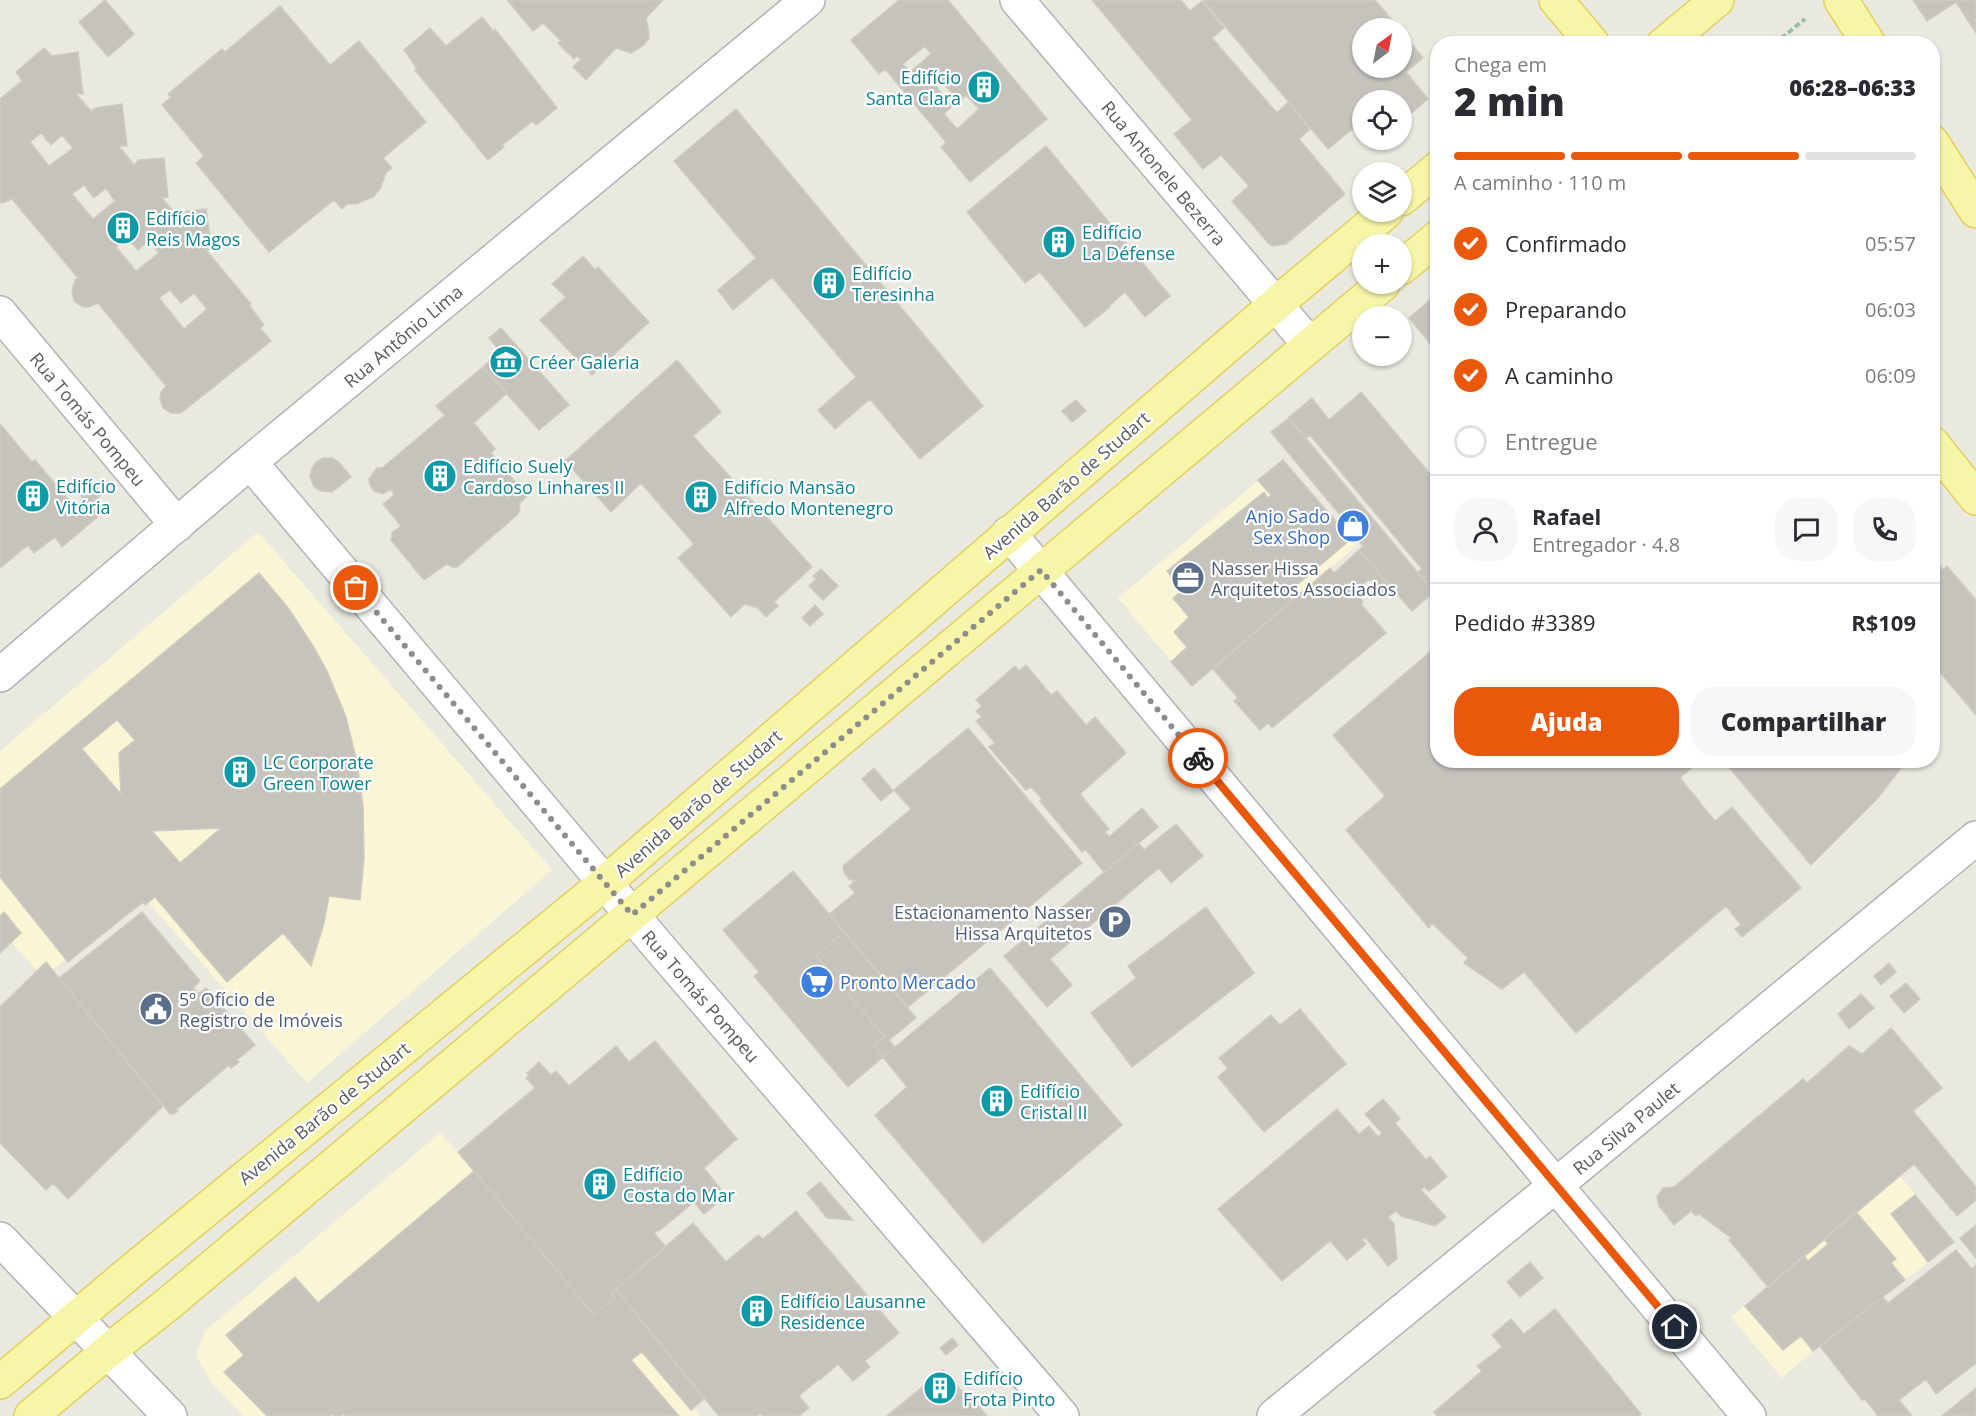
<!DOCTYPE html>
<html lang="pt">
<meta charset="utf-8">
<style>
:root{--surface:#fff;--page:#f7f7f7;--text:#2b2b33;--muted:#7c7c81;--line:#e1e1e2;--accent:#ea580c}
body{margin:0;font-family:"Open Sans",sans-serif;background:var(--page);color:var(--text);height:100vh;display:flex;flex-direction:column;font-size:22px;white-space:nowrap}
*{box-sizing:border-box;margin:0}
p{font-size:20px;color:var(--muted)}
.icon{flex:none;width:33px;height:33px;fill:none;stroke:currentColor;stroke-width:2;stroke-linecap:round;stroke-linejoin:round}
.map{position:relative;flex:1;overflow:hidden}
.drawer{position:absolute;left:1430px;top:36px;width:510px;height:732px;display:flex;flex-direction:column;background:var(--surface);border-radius:24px;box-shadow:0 2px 4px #0004}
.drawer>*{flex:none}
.needle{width:39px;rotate:32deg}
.controls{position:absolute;left:1352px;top:18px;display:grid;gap:12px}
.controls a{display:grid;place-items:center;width:60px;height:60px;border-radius:50%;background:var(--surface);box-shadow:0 2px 4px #0004;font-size:30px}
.pin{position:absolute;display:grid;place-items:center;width:51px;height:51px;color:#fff;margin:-26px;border:3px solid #fff;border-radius:50%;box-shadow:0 2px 6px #0007}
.courier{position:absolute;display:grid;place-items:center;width:60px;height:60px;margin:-30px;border:4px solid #ea580c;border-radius:50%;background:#fff;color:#222;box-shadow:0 2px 8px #0007}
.summary em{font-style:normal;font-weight:800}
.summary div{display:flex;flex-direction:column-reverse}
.summary{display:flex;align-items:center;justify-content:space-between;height:102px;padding:0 24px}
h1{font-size:39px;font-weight:800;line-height:45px}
.bar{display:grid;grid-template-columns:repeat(4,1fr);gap:9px 6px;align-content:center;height:72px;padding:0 24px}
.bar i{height:8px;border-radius:4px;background:var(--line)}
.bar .current{background:var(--accent)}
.bar p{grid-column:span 4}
.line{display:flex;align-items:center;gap:15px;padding:0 24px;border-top:2px solid var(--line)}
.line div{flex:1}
.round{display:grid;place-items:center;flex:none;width:63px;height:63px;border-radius:24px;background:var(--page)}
ol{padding:0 24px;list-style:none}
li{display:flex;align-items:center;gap:18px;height:66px}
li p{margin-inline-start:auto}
li .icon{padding:6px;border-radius:50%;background:var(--accent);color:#fff;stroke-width:4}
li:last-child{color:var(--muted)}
li i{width:33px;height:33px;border:3px solid var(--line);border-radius:50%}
.action{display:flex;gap:12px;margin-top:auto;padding:12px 24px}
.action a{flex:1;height:69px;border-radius:24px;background:var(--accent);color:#fff;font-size:24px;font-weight:800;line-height:69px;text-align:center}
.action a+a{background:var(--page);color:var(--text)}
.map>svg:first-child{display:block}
.commercial{fill:#faf6d5}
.building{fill:#c6c3bd;stroke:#cecbbf;stroke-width:1.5;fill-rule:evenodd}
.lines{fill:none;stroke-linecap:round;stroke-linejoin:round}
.minor-casing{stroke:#b0b2b7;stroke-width:36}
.major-casing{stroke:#e4d05f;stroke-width:36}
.path{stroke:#98c0a8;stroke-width:4;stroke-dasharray:6 3;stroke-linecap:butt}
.minor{stroke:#fff;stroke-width:33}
.major{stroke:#f7f5a8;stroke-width:33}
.done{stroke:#8c8d8d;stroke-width:6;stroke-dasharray:0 10.8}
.route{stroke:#ea580c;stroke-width:8}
.labels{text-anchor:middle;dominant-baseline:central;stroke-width:4.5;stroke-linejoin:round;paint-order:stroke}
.culture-label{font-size:18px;fill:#0d838f;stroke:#fff;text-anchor:start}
.street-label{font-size:18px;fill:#595b60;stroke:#fff}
.shop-label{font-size:18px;fill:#366cbe;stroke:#fff;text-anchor:end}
.service-label{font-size:18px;fill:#4e5e75;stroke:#fff;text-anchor:start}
</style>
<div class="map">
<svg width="1976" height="1416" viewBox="0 0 1976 1416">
<rect width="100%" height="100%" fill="#eae9e0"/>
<path class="commercial" d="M1283,460L1356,546L1192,686L1118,598Z
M258,532L552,870L307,1083L141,894L44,978L0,930V751Z
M440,1133L476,1170L701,1416H244L211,1382L196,1355L205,1331Z
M1899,1175L1954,1242L1813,1351L1782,1378L1731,1317Z"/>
<path class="building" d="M105,0L134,34L108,57L79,22Z
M507,0H663L646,18L649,33V38L644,45L631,53L616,48L586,80L573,67L581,59L577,56L574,59L558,43L561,41L543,23L533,31Z
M899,0H948L1047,119L970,182L941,147L946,142L885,69L879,74L851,40ZM925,46L931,54L910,72L903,64ZM936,74L959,102L966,95L979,109L957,129L944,114L952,106L930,79Z
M1092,0H1181L1190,11L1202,1L1224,28L1212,38L1277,113L1288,102L1310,129L1299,139L1345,194L1286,244L1273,246L1268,243L1232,201L1249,186L1221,155L1203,169L1174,134L1192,120Z
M1203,0H1375L1399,28H1362V68H1401V31L1423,58L1406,72L1428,99L1401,122V100H1362V132L1357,125L1328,149Z
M1913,0H1976V33L1956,2L1927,21Z
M280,6L330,65L359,41L426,122L383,158L392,168L386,173L380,189L373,197L356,204H347L342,209L334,200L269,252L196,163L204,156L162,105L171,97L168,94L222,49L225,52Z
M482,17L494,32L495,29L557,108L536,125L533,121L502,145L504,147L488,160L415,70L417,69L404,50L430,28L446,46Z
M44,48L52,56L78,52L83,94H76L91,111L96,108L122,104L127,146H119L134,165L139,160L164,158L168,197L162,198L177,216L182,212L206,209L212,249L206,250L251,304L249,305L264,325L260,328L271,341L181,413H171L163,408L160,399L161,392L166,386L98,303L89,307H83L74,301L72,291L75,280L78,278L12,199L5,202L0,203V99L22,81L16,72ZM41,133L51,145L62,135L73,148L49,166L30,142ZM84,185L94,198L106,188L115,201L93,219L72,194ZM127,238L138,250L149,241L159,253L136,271L116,247ZM170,290L181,303L194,293L207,309L184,329L159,298Z
M736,109L983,406L920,459L870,399L835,429L818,410L856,377L772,277L733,310L718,290L756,258L674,161Z
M1046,146L1170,296L1145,317L1125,292L1109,306L1110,307L1085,327L1040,272L1025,283L967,212Z
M583,256L595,270L598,267L649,322L592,375L540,320L566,297L552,284Z
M1437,294V352L1409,318Z
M501,328L569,405L539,430L483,367L500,351L489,338Z
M677,360L721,412L693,436L812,567L774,602L778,606L766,617L758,608L745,604L731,617L678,558L694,544L641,483L611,512L565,461Z
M483,367L507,393L474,423L495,449L491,453L527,496L519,504L520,510L517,515L457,567H452L447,564L424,580L391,540L392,533L401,526L383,504L394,495L391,489L383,494L374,491L370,485L369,479L377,468H382L445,415L436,406Z
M1361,392L1437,482V596L1418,572L1422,569L1310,435L1306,439L1288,418L1312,398L1329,420Z
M1076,400L1086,411L1072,422L1062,411Z
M1289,418L1434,592L1412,611L1359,550L1363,546L1352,533L1354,532L1271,432Z
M0,424L32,462L35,460L75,507L73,509L75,512L86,503L81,496L94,486L101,495L92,503L101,514L62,547L55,537L34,553L28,545L0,568Z
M323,458H332L339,462L351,477L332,492L321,491L314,487L310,477L312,468L316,462Z
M1283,460L1351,539L1290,591L1295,598L1192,686L1171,662L1187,647L1174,632L1189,617L1173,598L1183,590L1167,571L1264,492L1268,498L1271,495L1258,480Z
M1359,550L1390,586L1382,592L1369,579L1355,592L1363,602L1361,604L1386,633L1272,728L1268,723L1260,730L1234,701L1238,698L1213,669L1330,568L1334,573Z
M1932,556L1943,570L1947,566L1976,600V715L1932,663Z
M821,569L838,586L823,600L809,586L816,579L813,576Z
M259,573L289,609L313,646L327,671L346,717L357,762L363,806L364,859L360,900L329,896L324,923L311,966L283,933L227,982L155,897L145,905L143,902L68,962L0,877V789ZM117,720L135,740L119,753L121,794L82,749ZM221,828L180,863L152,831Z
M815,605L823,614L810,626L802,618Z
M1437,646V760H1695L1697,763L1680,778L1715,821L1732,807L1801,888L1742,937L1735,929L1741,925L1726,906L1576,1033L1524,972L1502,989L1464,963L1468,958L1432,923L1429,928L1346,830L1385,796L1333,735Z
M1026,665L1051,695L1057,691L1086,725L1095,717L1126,753L1080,794L1109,829L1105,832L1109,837L1142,808L1158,827L1104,872L1085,849L1082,852L1040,801L1042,799L1031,787L1026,790L989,747L995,743L976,721L982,717L976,711L982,706L976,700L1015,666L1019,671Z
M968,728L1082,863L908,1007L829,914L855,893L849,886L855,881L849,879L844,872L843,866L911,809L894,790Z
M1723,760H1907L1878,798L1811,865Z
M874,768L893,791L881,801L862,779Z
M1176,824L1203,856L1171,883L1159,868L1050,959L1072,985L1047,1007L1004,956L1139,843L1144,850Z
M793,871L844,932L816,956L885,1037L874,1045L883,1057L848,1087L754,976L759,972L723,930Z
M1206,907L1254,973L1132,1067L1091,1013L1136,978L1128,966Z
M4,912L21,933L0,953V916Z
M142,912L200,981L193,988L198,994L206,988L255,1045L237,1060L239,1062L231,1068L229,1065L176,1110L178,1111L174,1114L173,1113L170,1114L59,978Z
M844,932L916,1018L889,1040L895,1047L883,1057L874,1045L885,1037L816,956Z
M46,962L163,1106L68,1199L53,1183L46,1190L0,1143V1007Z
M1889,963L1896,972L1881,985L1874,976Z
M990,968L1122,1125L983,1243L875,1115L907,1087L883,1057Z
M1906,983L1920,999L1904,1013L1890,996Z
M1861,994L1874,1008L1849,1029L1838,1014Z
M1300,1009L1346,1064L1264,1132L1218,1077L1228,1068L1219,1058L1271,1015L1280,1025Z
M1891,1028L1942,1088L1913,1111L1976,1187V1200L1957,1216L1914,1164L1768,1287L1729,1240L1731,1238L1699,1214L1696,1216L1691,1211L1674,1225L1659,1206L1657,1197L1663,1188L1674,1187L1803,1079L1807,1083L1849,1046L1862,1054Z
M655,1041L737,1139L704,1168L726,1196L704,1214L694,1202L659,1231L658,1230L654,1233L666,1247L616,1289L611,1293L614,1297L594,1315L458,1152L535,1088L526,1078L529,1075L527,1073L539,1062L551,1075L556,1071L569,1086L616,1046L629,1062Z
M1383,1099L1400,1119L1395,1123L1426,1160L1430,1156L1447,1177L1429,1191L1424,1187L1421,1190L1446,1217L1435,1226L1401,1216L1396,1211L1388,1217L1394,1224L1397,1259L1388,1266L1365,1237L1362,1240L1366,1244L1347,1260L1330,1241L1282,1281L1218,1209L1337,1109L1359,1134L1369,1126L1378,1137L1382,1133L1365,1114Z
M474,1171L594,1315L614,1297L611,1293L616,1289L704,1399L691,1410L642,1352L631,1360L679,1416H345L343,1414L341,1416H334L332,1414L330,1416H267L224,1372L244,1355L226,1335L295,1277L318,1303Z
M820,1182L853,1220L827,1218L807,1193Z
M1915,1195L1954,1242L1928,1262L1891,1214Z
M796,1211L899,1333L865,1361L870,1367L853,1381L838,1364L820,1380L819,1379L799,1396L809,1408L799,1416H763L760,1413L757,1416H719L616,1289L693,1223L726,1262L758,1235L763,1239Z
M1856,1212L1896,1259L1891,1263L1905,1280L1813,1351L1801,1336L1783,1350L1745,1306L1804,1256L1808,1261L1828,1244L1824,1238Z
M1976,1225V1258L1960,1238Z
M1956,1250L1972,1269L1976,1265V1363L1936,1394L1926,1379L1899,1400L1912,1416H1878L1865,1399L1862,1400L1820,1346L1883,1297L1888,1303Z
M1530,1262L1543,1278L1520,1297L1507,1282Z
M1555,1309L1641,1414L1639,1416H1437L1434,1412L1482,1371L1477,1366L1502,1347L1492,1335L1511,1319L1524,1334Z
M952,1338L958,1345L946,1355L940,1348Z
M943,1370L967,1397L969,1394L987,1416H887Z
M1976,1388V1416H1942Z"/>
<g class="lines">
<defs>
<path id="minor" d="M1017,0L1310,345
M0,313L177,525
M250,462L658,946L1062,1416
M1009,533L1749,1416
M0,675L250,462L808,0
M0,1239L170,1416
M1274,1416L1556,1185L1976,838"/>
<path id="major" d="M1556,0L1593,44
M1841,0L1869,44
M1664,44L1717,0
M1932,142L1976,211
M1401,199L1437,169
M1401,268L1437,238
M1932,443L1976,498
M0,1382L135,1268L605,883L1276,304L1386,212
M31,1416L107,1352L168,1304L1383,284"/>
</defs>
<use href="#minor" class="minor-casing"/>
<use href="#major" class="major-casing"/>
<path class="path" d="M1774,44L1805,19"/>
<use href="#minor" class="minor"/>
<use href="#major" class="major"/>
</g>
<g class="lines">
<path class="done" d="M356,588L632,915L1041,570L1198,758"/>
<path class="route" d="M1198,758L1675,1327"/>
</g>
<defs>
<symbol id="building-disc" viewBox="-11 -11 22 22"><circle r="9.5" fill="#0f9aa8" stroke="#fff"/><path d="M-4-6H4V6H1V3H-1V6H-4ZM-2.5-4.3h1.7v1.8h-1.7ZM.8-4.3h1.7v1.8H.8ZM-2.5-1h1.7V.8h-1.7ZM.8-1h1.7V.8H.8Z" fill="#fff"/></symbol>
<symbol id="museum-disc" viewBox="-11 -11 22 22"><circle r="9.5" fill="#0f9aa8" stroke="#fff"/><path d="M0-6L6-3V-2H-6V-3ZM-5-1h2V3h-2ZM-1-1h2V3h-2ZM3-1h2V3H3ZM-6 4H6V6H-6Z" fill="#fff"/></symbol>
<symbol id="shop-disc" viewBox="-11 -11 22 22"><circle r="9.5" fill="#3f7fe0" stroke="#fff"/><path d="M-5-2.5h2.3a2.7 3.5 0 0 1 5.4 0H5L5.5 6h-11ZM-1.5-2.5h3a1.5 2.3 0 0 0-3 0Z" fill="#fff"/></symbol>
<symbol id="office-disc" viewBox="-11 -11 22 22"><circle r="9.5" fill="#5c6f8a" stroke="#fff"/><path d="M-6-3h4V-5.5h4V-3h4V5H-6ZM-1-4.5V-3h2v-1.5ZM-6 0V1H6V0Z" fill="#fff"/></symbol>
<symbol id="parking-disc" viewBox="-11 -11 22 22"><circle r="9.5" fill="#5c6f8a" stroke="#fff"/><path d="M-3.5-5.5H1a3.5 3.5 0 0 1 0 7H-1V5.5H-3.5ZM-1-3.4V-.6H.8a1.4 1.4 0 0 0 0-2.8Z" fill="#fff"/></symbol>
<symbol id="supermarket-disc" viewBox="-11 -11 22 22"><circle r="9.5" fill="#3f7fe0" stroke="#fff"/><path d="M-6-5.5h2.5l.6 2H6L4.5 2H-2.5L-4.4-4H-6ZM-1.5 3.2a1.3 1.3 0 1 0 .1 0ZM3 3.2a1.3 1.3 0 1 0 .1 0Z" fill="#fff"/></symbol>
<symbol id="civic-disc" viewBox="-11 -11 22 22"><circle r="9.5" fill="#5c6f8a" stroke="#fff"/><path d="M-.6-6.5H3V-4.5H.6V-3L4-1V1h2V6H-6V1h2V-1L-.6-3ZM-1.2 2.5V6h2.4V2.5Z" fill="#fff"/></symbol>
</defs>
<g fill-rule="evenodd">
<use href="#building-disc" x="965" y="68" width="38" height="38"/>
<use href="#building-disc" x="104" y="209" width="38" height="38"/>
<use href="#building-disc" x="1040" y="223" width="38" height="38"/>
<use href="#building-disc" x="810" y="264" width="38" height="38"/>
<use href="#museum-disc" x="487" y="343" width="38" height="38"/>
<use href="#building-disc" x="421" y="457" width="38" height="38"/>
<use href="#building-disc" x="14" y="477" width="38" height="38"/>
<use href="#building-disc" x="682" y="478" width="38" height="38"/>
<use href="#shop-disc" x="1334" y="507" width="38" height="38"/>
<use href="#office-disc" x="1169" y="559" width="38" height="38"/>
<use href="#building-disc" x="221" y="753" width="38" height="38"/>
<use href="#parking-disc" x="1096" y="903" width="38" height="38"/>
<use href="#supermarket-disc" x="798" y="963" width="38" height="38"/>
<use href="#civic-disc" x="137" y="990" width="38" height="38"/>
<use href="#building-disc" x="978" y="1082" width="38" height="38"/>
<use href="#building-disc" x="581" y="1165" width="38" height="38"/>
<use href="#building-disc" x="738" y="1292" width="38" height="38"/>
<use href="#building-disc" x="921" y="1369" width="38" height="38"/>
</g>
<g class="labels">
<g class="culture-label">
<text x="961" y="77" text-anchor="end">Edifício<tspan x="961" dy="21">Santa Clara</tspan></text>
<text x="146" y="218">Edifício<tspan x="146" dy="21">Reis Magos</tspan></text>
<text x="1082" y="232">Edifício<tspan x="1082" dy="21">La Défense</tspan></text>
<text x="852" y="273">Edifício<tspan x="852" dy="21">Teresinha</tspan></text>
<text x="529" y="362">Créer Galeria</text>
<text x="463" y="466">Edifício Suely<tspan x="463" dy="21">Cardoso Linhares II</tspan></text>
<text x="56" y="486">Edifício<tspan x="56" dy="21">Vitória</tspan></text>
<text x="724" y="487">Edifício Mansão<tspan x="724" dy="21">Alfredo Montenegro</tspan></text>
<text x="263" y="762">LC Corporate<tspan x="263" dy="21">Green Tower</tspan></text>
<text x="1020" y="1091">Edifício<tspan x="1020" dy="21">Cristal II</tspan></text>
<text x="623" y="1174">Edifício<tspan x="623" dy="21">Costa do Mar</tspan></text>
<text x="780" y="1301">Edifício Lausanne<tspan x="780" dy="21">Residence</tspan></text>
<text x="963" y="1378">Edifício<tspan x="963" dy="21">Frota Pinto</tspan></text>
</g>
<g class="street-label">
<text transform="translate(1164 173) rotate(50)">Rua Antonele Bezerra</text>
<text transform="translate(403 336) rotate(-40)">Rua Antônio Lima</text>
<text transform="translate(88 419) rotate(50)">Rua Tomás Pompeu</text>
<text transform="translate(1066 485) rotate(-41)">Avenida Barão de Studart</text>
<text transform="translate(698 803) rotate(-41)">Avenida Barão de Studart</text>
<text transform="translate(701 996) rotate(49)">Rua Tomás Pompeu</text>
<text transform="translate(324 1113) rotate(-39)">Avenida Barão de Studart</text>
<text transform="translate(1626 1128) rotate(-40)">Rua Silva Paulet</text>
</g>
<g class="shop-label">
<text x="1330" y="516">Anjo Sado<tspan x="1330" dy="21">Sex Shop</tspan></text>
<text x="840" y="982" text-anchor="start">Pronto Mercado</text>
</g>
<g class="service-label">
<text x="1211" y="568">Nasser Hissa<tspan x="1211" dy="21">Arquitetos Associados</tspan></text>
<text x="1092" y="912" text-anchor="end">Estacionamento Nasser<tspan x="1092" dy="21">Hissa Arquitetos</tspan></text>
<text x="179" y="999">5º Ofício de<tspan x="179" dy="21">Registro de Imóveis</tspan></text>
</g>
</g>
</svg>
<div class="controls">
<a><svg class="needle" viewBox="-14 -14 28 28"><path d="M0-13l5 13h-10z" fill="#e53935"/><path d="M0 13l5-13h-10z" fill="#7c7c81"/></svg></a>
<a><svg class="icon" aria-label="locate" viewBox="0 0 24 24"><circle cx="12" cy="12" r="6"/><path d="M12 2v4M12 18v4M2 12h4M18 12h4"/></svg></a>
<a><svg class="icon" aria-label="layers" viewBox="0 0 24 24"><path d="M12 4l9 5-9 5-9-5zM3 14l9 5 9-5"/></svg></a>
<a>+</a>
<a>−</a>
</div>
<div class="pin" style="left:356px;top:588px;background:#ea580c"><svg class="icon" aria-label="bag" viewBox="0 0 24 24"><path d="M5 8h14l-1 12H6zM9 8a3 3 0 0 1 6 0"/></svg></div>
<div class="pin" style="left:1675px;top:1327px;background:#1f2937"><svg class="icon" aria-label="home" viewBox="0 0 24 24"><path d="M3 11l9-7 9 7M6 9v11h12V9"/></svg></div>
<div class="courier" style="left:1198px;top:758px"><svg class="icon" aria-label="bike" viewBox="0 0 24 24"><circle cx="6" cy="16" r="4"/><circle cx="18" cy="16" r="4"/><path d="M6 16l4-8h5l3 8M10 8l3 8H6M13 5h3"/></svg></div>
<section class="drawer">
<div class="summary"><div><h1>2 min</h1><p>Chega em</p></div><em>06:28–06:33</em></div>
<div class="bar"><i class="current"></i><i class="current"></i><i class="current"></i><i></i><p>A caminho · 110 m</p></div>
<ol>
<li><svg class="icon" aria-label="check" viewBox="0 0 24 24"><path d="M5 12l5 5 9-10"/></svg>Confirmado<p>05:57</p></li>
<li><svg class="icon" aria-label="check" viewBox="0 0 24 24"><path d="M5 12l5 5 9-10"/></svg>Preparando<p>06:03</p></li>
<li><svg class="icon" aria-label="check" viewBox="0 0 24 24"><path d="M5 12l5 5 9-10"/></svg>A caminho<p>06:09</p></li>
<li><i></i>Entregue</li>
</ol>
<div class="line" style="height:108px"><a class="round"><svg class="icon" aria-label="person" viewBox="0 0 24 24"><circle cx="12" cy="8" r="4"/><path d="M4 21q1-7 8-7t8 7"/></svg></a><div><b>Rafael</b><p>Entregador · 4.8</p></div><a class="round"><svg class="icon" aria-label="chat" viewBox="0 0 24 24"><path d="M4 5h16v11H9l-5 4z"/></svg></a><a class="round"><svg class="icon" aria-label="phone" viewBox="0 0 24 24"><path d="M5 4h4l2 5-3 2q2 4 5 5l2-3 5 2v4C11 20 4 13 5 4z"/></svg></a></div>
<div class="line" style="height:78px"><div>Pedido #3389</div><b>R$109</b></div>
<div class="action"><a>Ajuda</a><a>Compartilhar</a></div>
</section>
</div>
